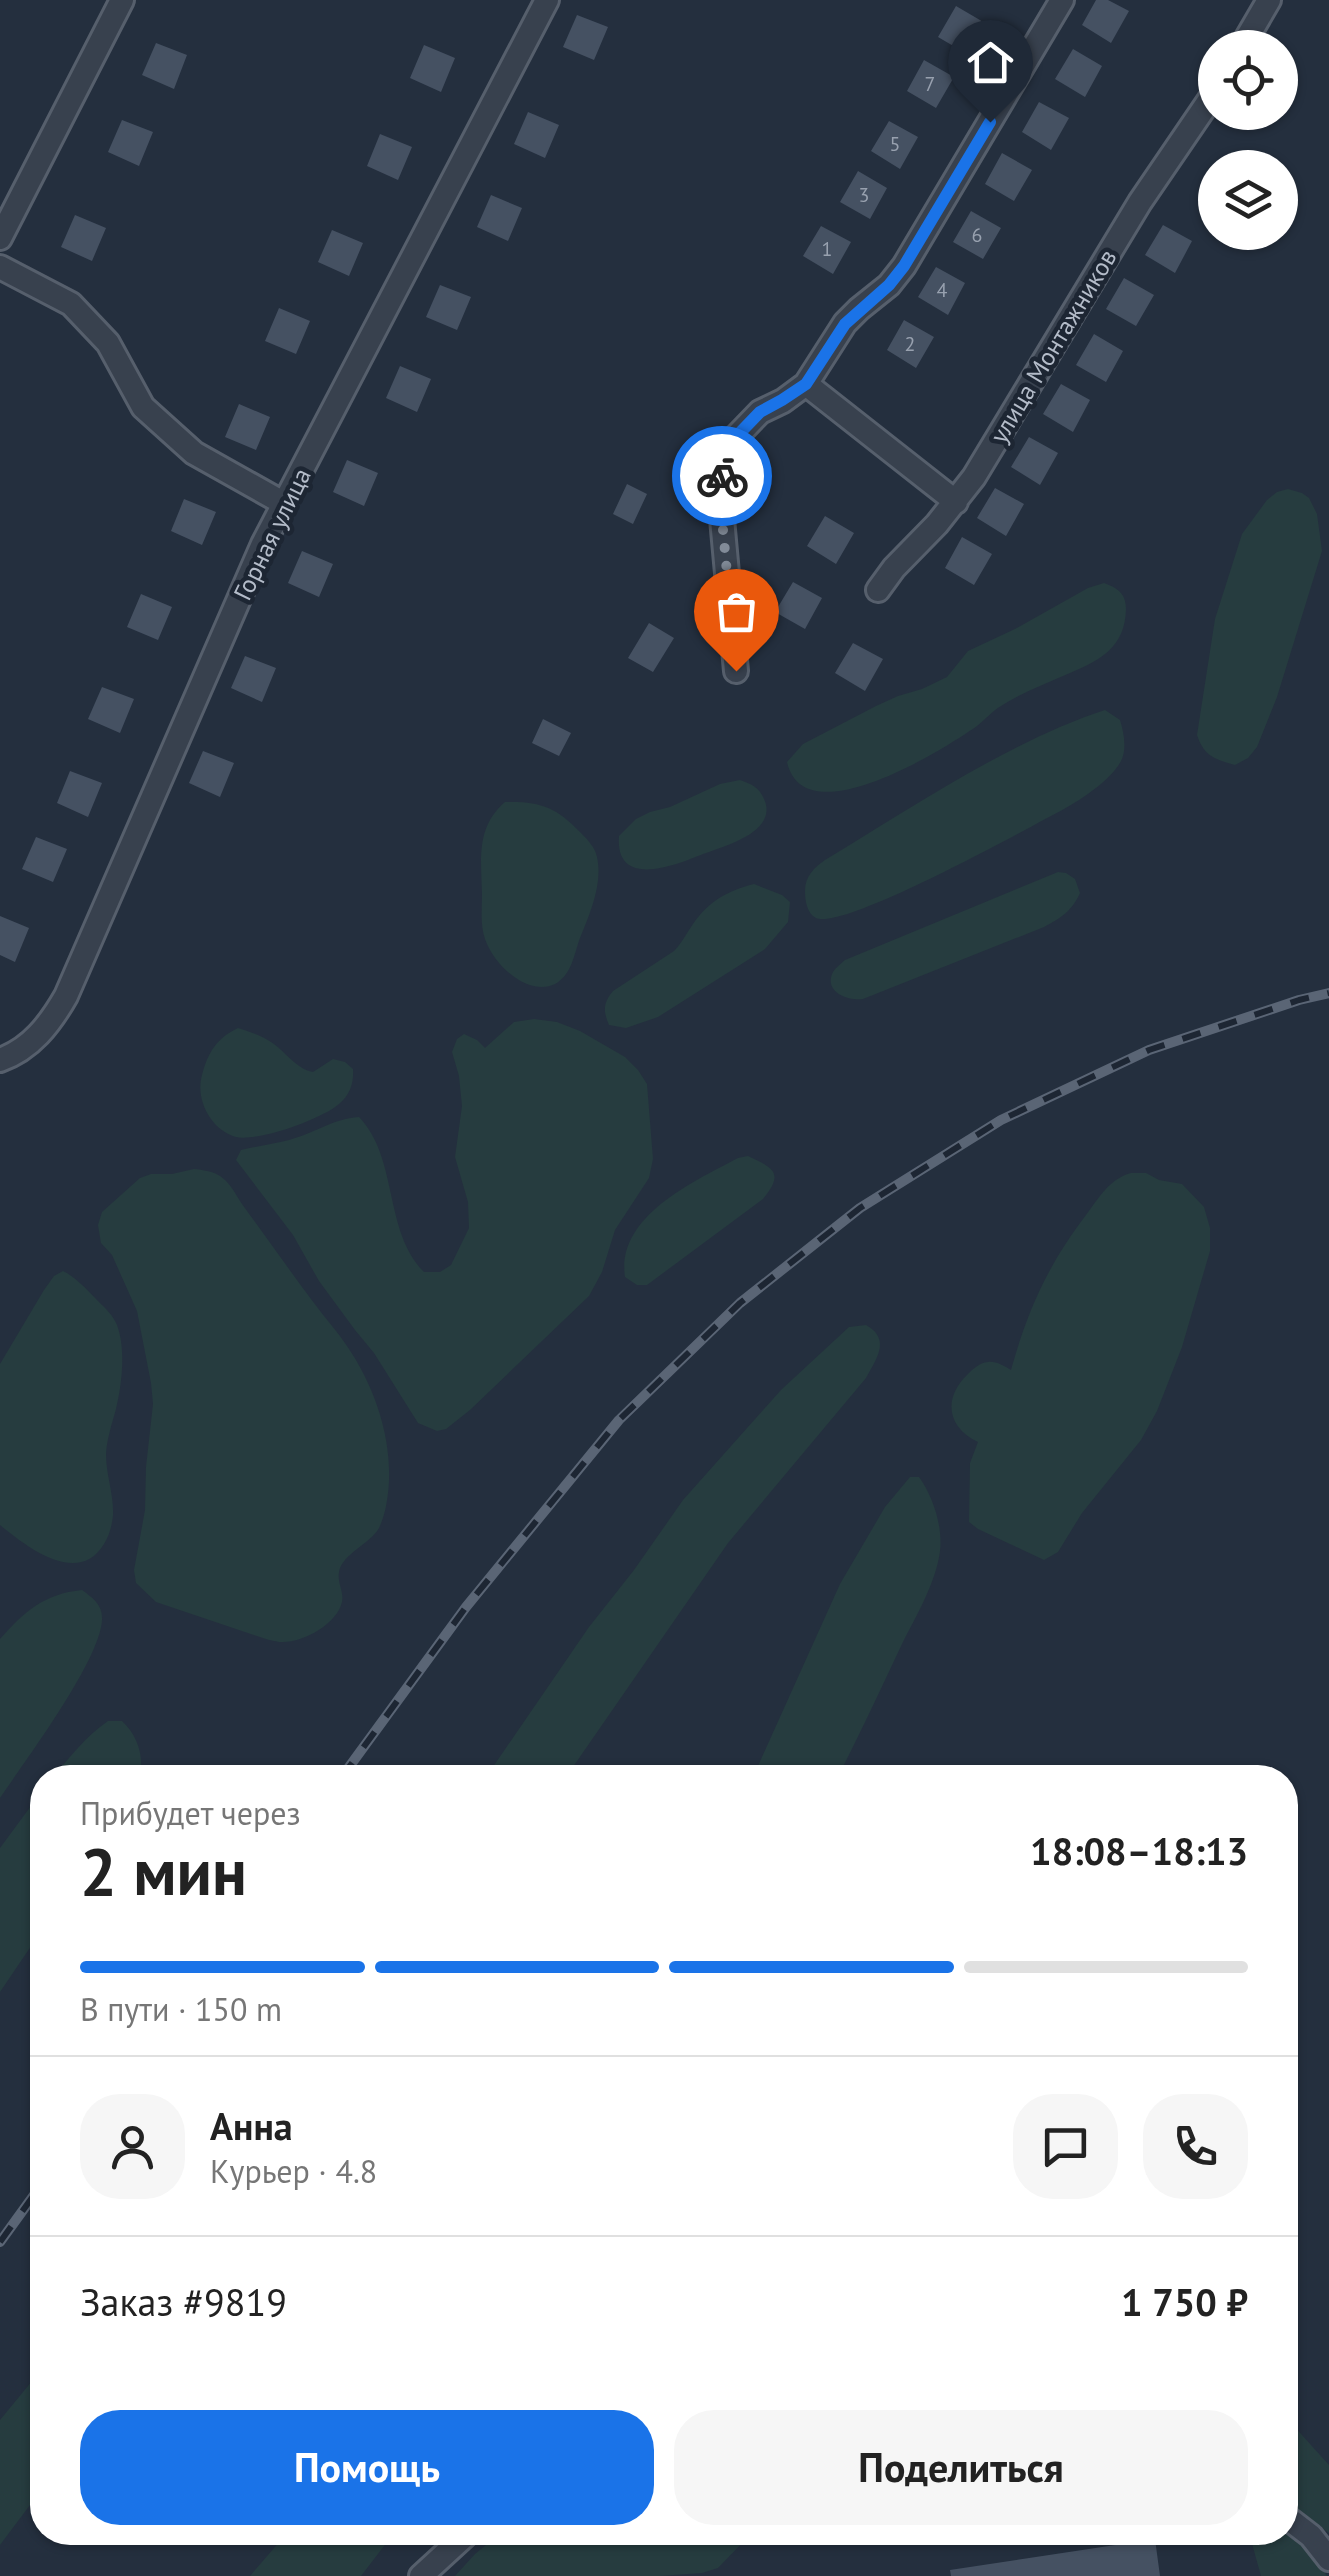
<!DOCTYPE html>
<html lang="ru">
<meta charset="utf-8">
<style>
:root{--surface:#fff;--page:#f6f6f6;--text:#222;--muted:#767676;--line:#e0e0e0;--accent:#1a73e8}
body{margin:0;font-family:"PT Sans",sans-serif;background:var(--page);color:var(--text);height:100vh;display:flex;flex-direction:column;font-size:38px;white-space:nowrap}
*{box-sizing:border-box;margin:0}
p{font-size:32px;color:var(--muted)}
.icon{flex:none;width:55px;height:55px;fill:none;stroke:currentColor;stroke-width:2;stroke-linecap:round;stroke-linejoin:round}
.map{position:relative;flex:1;overflow:hidden}
.details{position:absolute;left:30px;top:1765px;width:1268px;height:780px;display:flex;flex-direction:column;background:var(--surface);border-radius:40px;box-shadow:0 2px 8px #0004}
.details>*{flex:none}
.tools{position:absolute;left:1198px;top:30px;display:grid;gap:20px}
.tools a{display:grid;place-items:center;width:100px;height:100px;border-radius:50%;background:var(--surface);box-shadow:0 2px 8px #0004;font-size:50px}
.pin{position:absolute;display:grid;place-items:center;width:85px;height:85px;color:#fff;margin:-102px -42px;border-radius:50% 50% 50% 0;rotate:-45deg;box-shadow:0 0 10px #0007}
.pin .icon{rotate:45deg}
.courier{position:absolute;display:grid;place-items:center;width:100px;height:100px;margin:-50px;border:8px solid #1a73e8;border-radius:50%;background:#fff;color:#222;box-shadow:0 2px 12px #0007}
.overview em{font-style:normal;font-weight:700}
.overview div{display:flex;flex-direction:column-reverse}
.overview{display:flex;align-items:center;justify-content:space-between;height:170px;padding:0 50px}
h1{font-size:65px;font-weight:700;line-height:75px}
.bar{display:grid;grid-template-columns:repeat(4,1fr);gap:15px 10px;align-content:center;height:120px;padding:0 50px}
.bar i{height:12px;border-radius:8px;background:var(--line)}
.bar .current{background:var(--accent)}
.bar p{grid-column:span 4}
.line{display:flex;align-items:center;gap:25px;padding:0 50px;border-top:2px solid var(--line)}
.line div{flex:1}
.round{display:grid;place-items:center;flex:none;width:105px;height:105px;border-radius:40px;background:var(--page)}
.button{display:flex;gap:20px;margin-top:auto;padding:20px 50px}
.button a{flex:1;height:115px;border-radius:40px;background:var(--accent);color:#fff;font-size:40px;font-weight:700;line-height:115px;text-align:center}
.button a+a{background:var(--page);color:var(--text)}
.map>svg:first-child{display:block}
.green{fill:#263c3f}
.building{fill:#455162}
.lines{fill:none;stroke-linecap:round;stroke-linejoin:round}
.minor-casing{stroke:#565f6c;stroke-width:28}
.minor{stroke:#38414e;stroke-width:22}
.rail-casing{stroke:#5a6575;stroke-width:10}
.rail{stroke:#1d2633;stroke-width:6;stroke-dasharray:19;stroke-linecap:butt}
.done{stroke:#828b98;stroke-width:10;stroke-dasharray:0 18}
.route{stroke:#1a73e8;stroke-width:12}
.labels{text-anchor:middle;dominant-baseline:central;stroke-width:9;stroke-linejoin:round;paint-order:stroke}
.number-label{font-size:20px;fill:#98a1af}
.street-label{font-size:25px;fill:#b4bcc9;stroke:#1d2633}
</style>
<div class="map">
<svg width="1329" height="2576" viewBox="0 0 1329 2576">
<rect width="100%" height="100%" fill="#242f3e"/>
<path class="green" d="M1288,489L1302,493L1309,498L1317,514L1322,551L1277,697L1257,747L1248,758L1235,765C1214,759 1204,756 1197,735L1215,619L1242,534L1267,500L1277,492Z
M1104,583C1118,588 1126,594 1126,609C1125,647 1101,660 1070,673C1047,683 1021,693 1001,706C992,711 985,720 977,726C943,750 804,837 787,762L803,744L876,706L898,696L922,689L947,677L968,651L1015,629L1088,588Z
M1105,710L1120,720C1124,732 1127,750 1121,761C1111,780 1082,799 1064,809C1030,827 843,931 816,918C807,914 805,900 805,891C805,876 814,868 825,860C911,808 1010,741 1105,710Z
M740,780C751,784 759,787 764,799C779,832 724,846 703,854C676,865 615,890 619,836L636,819L650,812L670,807L720,784Z
M505,802C540,801 556,807 580,832C587,839 595,847 597,857C603,884 590,913 580,938C574,954 572,975 555,984C543,990 529,986 519,980C504,971 491,956 485,939C480,925 482,909 482,894C481,858 476,827 505,802Z
M1058,872L1066,873L1075,879L1080,893C1072,911 1061,918 1044,927L863,999C848,1001 823,992 833,972C836,967 841,964 845,960Z
M754,884L782,895L790,902L788,922L765,949L658,1017L626,1028L609,1025C603,1011 603,1003 613,991L674,951C682,943 686,934 693,924C709,901 727,891 754,884Z
M534,1019L557,1022L580,1031L625,1057L638,1070L647,1084L653,1159L649,1178L615,1230L602,1272L589,1296L470,1410L446,1429L437,1431L418,1423L374,1353L355,1330L319,1281L293,1235L236,1160L241,1150C257,1146 274,1144 289,1140C315,1133 332,1119 359,1117C399,1159 383,1230 424,1272H440L451,1265L469,1228L468,1202L455,1157L462,1106L459,1076L452,1052L457,1039L464,1034L477,1040L485,1048L514,1022Z
M238,1028C250,1032 261,1035 271,1042C285,1051 296,1069 313,1072L333,1059L345,1062L353,1069C354,1083 350,1095 339,1104C322,1119 258,1142 236,1137C211,1130 195,1100 202,1075C208,1052 217,1038 238,1028Z
M748,1156C773,1168 785,1172 763,1199L647,1285H637L625,1277C616,1216 695,1181 738,1158Z
M194,1169C224,1172 227,1180 242,1204C266,1237 290,1271 314,1303C325,1318 337,1331 347,1346C378,1391 397,1452 386,1506C385,1512 382,1522 379,1528C370,1544 342,1554 339,1572C337,1583 344,1591 342,1602C337,1624 303,1643 281,1642C278,1642 270,1640 266,1639L156,1602L136,1583L134,1570L145,1510L146,1467L153,1404L151,1383L137,1311L112,1255L101,1243L98,1225L102,1212L140,1178L151,1174H172Z
M1131,1173H1146L1159,1180L1182,1184L1204,1207L1210,1228V1251L1182,1347L1157,1411L1141,1440L1082,1513L1058,1552L1044,1560L978,1529L969,1522L970,1463L978,1442C947,1428 943,1398 967,1375C973,1369 979,1363 988,1362C996,1361 1004,1366 1011,1370C1028,1309 1048,1265 1086,1215C1099,1198 1109,1179 1131,1173Z
M63,1271C77,1278 86,1289 98,1301C105,1308 113,1315 117,1325C126,1349 122,1384 116,1409C112,1424 107,1438 106,1454C106,1475 114,1495 113,1515C112,1526 109,1536 104,1544C78,1587 27,1547 0,1525V1364L44,1290L54,1276Z
M866,1325C891,1339 877,1358 866,1378L728,1543L566,1777H486L589,1627L634,1570L683,1500L781,1390L849,1327Z
M910,1477H919C933,1496 943,1527 940,1551C936,1583 916,1616 902,1644C881,1689 860,1733 838,1777H753L840,1584L885,1507Z
M82,1590C93,1598 103,1605 102,1620C100,1661 25,1761 0,1798V1639C25,1611 44,1594 82,1590Z
M108,1721H122C138,1736 144,1756 140,1777H53C70,1757 86,1736 108,1721Z
M42,1791V1930L0,1992V1848Z
M42,2369V2489L0,2545V2420Z
M1285,2424H1292L1329,2465V2533L1285,2501Z
M1285,2528L1300,2540L1327,2576H1261L1249,2533L1285,2532Z
M502,2532H752V2533L718,2568L702,2573L660,2576H455L475,2554Z
M287,2533V2532L394,2533L361,2576H250Z"/>
<path class="building" d="M1096,0H1108L1129,11L1111,43L1082,25Z
M956,6L985,23L967,54L938,37Z
M577,15L608,27L594,60L563,47Z
M156,43L187,55L174,89L142,75Z
M424,45L455,58L441,92L410,78Z
M1073,49L1102,66L1085,97L1055,79Z
M924,60L954,77L936,108L907,91Z
M1039,102L1069,118L1051,150L1022,132Z
M528,112L559,125L545,158L514,144Z
M122,120L153,132L139,166L108,152Z
M889,121L918,137L900,169L871,151Z
M380,134L412,147L398,180L367,166Z
M1002,153L1032,170L1014,201L985,184Z
M858,171L887,188L870,219L840,202Z
M491,195L522,208L508,241L477,227Z
M971,211L1001,228L983,259L953,242Z
M75,215L106,228L92,261L61,247Z
M1163,225L1192,241L1175,273L1145,255Z
M821,226L851,242L833,274L803,256Z
M332,230L363,243L349,276L318,262Z
M936,267L965,283L948,315L918,297Z
M1124,278L1154,295L1136,326L1106,309Z
M440,285L471,297L457,330L426,317Z
M279,308L310,321L296,354L265,341Z
M904,320L934,337L916,368L887,350Z
M1094,334L1123,351L1106,382L1076,365Z
M400,366L431,379L417,412L386,398Z
M1061,384L1090,400L1073,432L1043,414Z
M239,404L270,417L256,450L225,437Z
M1029,437L1058,453L1040,485L1011,467Z
M347,460L378,473L364,506L333,492Z
M627,484L647,494L633,524L613,514Z
M995,488L1024,504L1006,536L977,518Z
M184,499L216,512L202,545L171,531Z
M825,516L854,533L836,564L807,546Z
M962,537L992,554L974,585L945,568Z
M302,551L333,564L319,597L288,583Z
M793,582L822,598L805,629L775,612Z
M141,594L172,607L158,640L127,627Z
M649,623L674,638L653,672L628,658Z
M853,643L883,659L865,691L835,673Z
M245,656L276,668L262,702L231,688Z
M102,687L134,699L120,733L88,719Z
M543,719L571,733L559,756L532,743Z
M203,751L234,763L220,797L189,783Z
M70,771L102,783L88,817L57,803Z
M36,837L67,849L53,882L22,869Z
M0,916L29,928L15,962L0,955Z
M1155,2539L1160,2576H951L950,2570Z"/>
<g class="lines">
<defs>
<path id="minor" d="M1241,48L1269,0
M0,238L122,0
M0,267L71,304L108,343L143,407L194,453L285,504
M806,384L956,502
M878,590L894,568L937,524L974,477L1140,202L1215,92
M736,671L722,519V474L733,440L760,412L783,401L806,384L845,323L859,309L889,285L904,266L1062,0
M0,1060C31,1049 50,1024 66,996L263,544L547,0
M1285,2516L1311,2536L1329,2559
M421,2576L469,2532"/>
</defs>
<use href="#minor" class="minor-casing"/>
<use href="#minor" class="minor"/>
<defs>
<path id="rail" d="M341,1778L466,1607L619,1420L740,1303L860,1208L1001,1120L1149,1050L1299,1000L1329,993
M0,2242L42,2184"/>
</defs>
<use href="#rail" class="rail-casing"/>
<use href="#rail" class="rail"/>
</g>
<g class="lines">
<path class="done" d="M722,476V519L736,671"/>
<path class="route" d="M722,476L733,440L760,412L782,400L806,384L845,324L889,285L904,266L990,122"/>
</g>
<g class="labels">
<g class="number-label">
<text x="930" y="84">7</text>
<text x="895" y="144">5</text>
<text x="864" y="195">3</text>
<text x="977" y="235">6</text>
<text x="827" y="249">1</text>
<text x="942" y="290">4</text>
<text x="910" y="344">2</text>
</g>
<g class="street-label">
<text transform="translate(1053 346) rotate(-59)">улица Монтажников</text>
<text transform="translate(272 534) rotate(-64)">Горная улица</text>
</g>
</g>
</svg>
<div class="tools">
<a><svg class="icon" aria-label="locate" viewBox="0 0 24 24"><circle cx="12" cy="12" r="6"/><path d="M12 2v4M12 18v4M2 12h4M18 12h4"/></svg></a>
<a><svg class="icon" aria-label="layers" viewBox="0 0 24 24"><path d="M12 4l9 5-9 5-9-5zM3 14l9 5 9-5"/></svg></a>
</div>
<div class="pin" style="left:736px;top:671px;background:#ea580c"><svg class="icon" aria-label="bag" viewBox="0 0 24 24"><path d="M5 8h14l-1 12H6zM9 8a3 3 0 0 1 6 0"/></svg></div>
<div class="pin" style="left:990px;top:122px;background:#1f2937"><svg class="icon" aria-label="home" viewBox="0 0 24 24"><path d="M3 11l9-7 9 7M6 9v11h12V9"/></svg></div>
<div class="courier" style="left:722px;top:476px"><svg class="icon" aria-label="bike" viewBox="0 0 24 24"><circle cx="6" cy="16" r="4"/><circle cx="18" cy="16" r="4"/><path d="M6 16l4-8h5l3 8M10 8l3 8H6M13 5h3"/></svg></div>
<section class="details">
<div class="overview"><div><h1>2 мин</h1><p>Прибудет через</p></div><em>18:08–18:13</em></div>
<div class="bar"><i class="current"></i><i class="current"></i><i class="current"></i><i></i><p>В пути · 150 m</p></div>
<div class="line" style="height:180px"><a class="round"><svg class="icon" aria-label="person" viewBox="0 0 24 24"><circle cx="12" cy="8" r="4"/><path d="M4 21q1-7 8-7t8 7"/></svg></a><div><b>Анна</b><p>Курьер · 4.8</p></div><a class="round"><svg class="icon" aria-label="chat" viewBox="0 0 24 24"><path d="M4 5h16v11H9l-5 4z"/></svg></a><a class="round"><svg class="icon" aria-label="phone" viewBox="0 0 24 24"><path d="M5 4h4l2 5-3 2q2 4 5 5l2-3 5 2v4C11 20 4 13 5 4z"/></svg></a></div>
<div class="line" style="height:130px"><div>Заказ #9819</div><b>1 750 ₽</b></div>
<div class="button"><a>Помощь</a><a>Поделиться</a></div>
</section>
</div>
